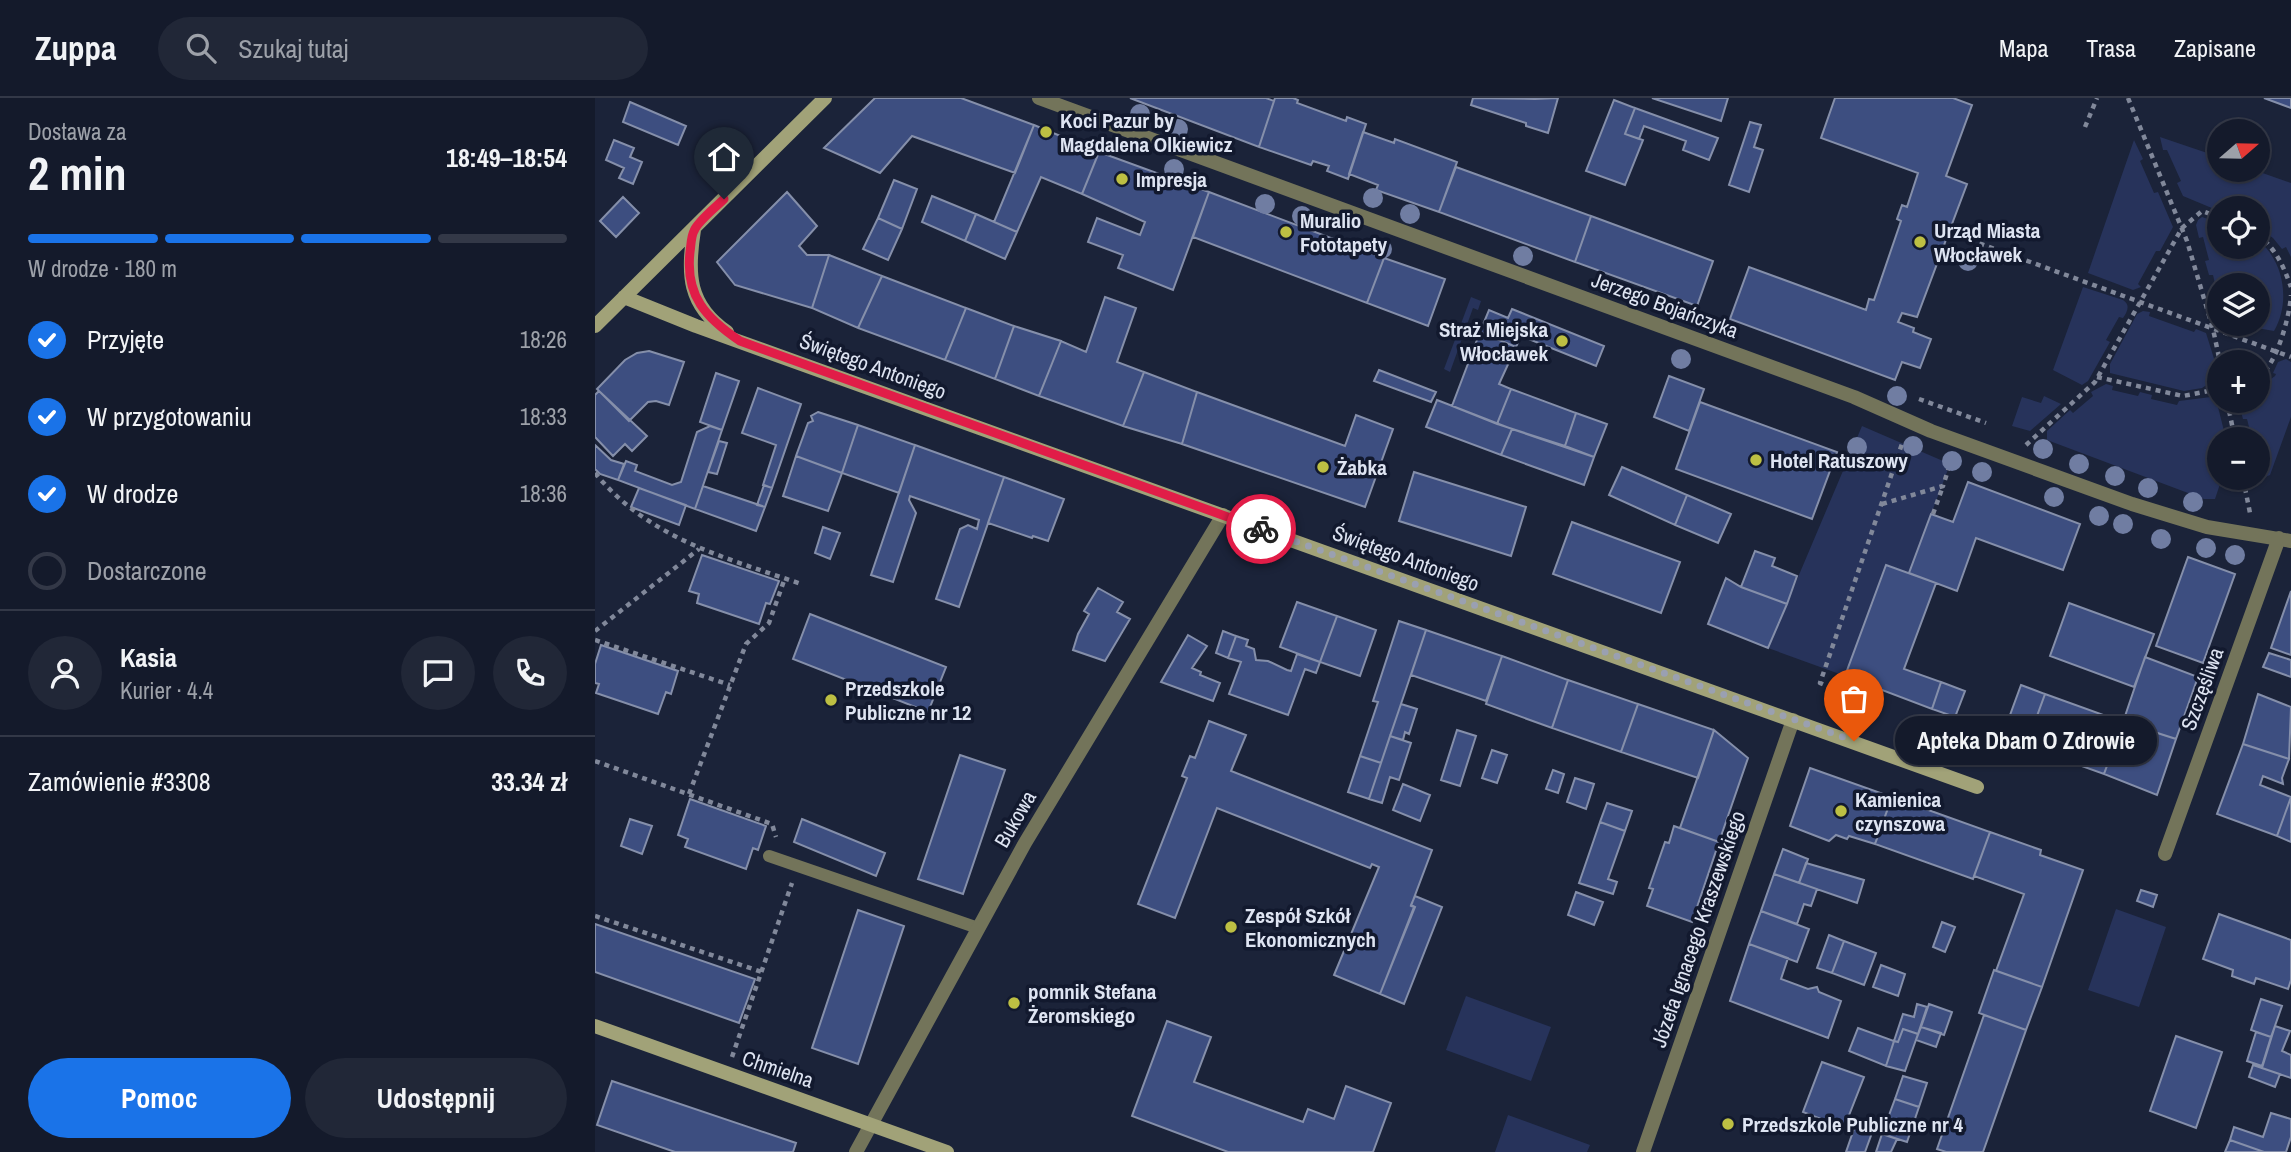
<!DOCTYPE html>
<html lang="pl">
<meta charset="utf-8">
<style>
:root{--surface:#141a2b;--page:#212737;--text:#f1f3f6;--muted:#9da1a9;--line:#333847;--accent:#1a73e8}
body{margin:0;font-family:"Archivo Narrow",sans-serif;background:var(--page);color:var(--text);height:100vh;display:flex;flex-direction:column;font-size:26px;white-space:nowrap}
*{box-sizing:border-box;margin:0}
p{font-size:23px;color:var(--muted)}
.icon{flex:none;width:38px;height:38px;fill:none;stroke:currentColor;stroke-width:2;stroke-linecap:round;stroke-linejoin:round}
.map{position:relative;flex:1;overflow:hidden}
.panel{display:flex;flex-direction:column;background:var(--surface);width:595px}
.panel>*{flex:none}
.needle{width:46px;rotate:70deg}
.controls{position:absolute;left:1612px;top:21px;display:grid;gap:14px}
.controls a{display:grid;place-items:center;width:63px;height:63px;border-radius:50%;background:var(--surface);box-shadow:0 2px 5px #0004,0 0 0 2px var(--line);font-size:35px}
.pin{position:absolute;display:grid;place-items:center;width:60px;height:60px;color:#fff;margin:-72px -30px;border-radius:50% 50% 50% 0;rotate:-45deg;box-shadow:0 0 7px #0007}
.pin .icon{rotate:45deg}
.courier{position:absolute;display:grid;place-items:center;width:70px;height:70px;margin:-35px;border:5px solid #e11d48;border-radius:50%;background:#fff;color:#222;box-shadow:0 2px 9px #0007}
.bubble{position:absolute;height:49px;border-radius:24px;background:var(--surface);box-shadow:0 2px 5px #0004,0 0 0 2px var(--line);font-size:23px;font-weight:700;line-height:49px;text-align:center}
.overview em{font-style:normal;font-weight:700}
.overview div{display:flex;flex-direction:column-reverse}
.overview{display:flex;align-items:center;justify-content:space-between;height:119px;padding:0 28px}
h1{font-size:46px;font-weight:700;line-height:52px}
.bar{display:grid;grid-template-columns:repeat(4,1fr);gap:10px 7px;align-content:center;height:84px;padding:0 28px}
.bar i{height:9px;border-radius:5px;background:var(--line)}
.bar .selected{background:var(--accent)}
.bar p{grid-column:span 4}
.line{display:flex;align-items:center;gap:18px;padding:0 28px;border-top:2px solid var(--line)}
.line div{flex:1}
.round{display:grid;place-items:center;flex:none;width:74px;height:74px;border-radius:37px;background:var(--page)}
ol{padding:0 28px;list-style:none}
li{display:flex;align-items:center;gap:21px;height:77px}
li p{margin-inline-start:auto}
li .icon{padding:7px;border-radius:50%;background:var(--accent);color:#fff;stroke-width:4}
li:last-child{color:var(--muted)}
li i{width:38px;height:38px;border:4px solid var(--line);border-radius:50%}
.primary-button{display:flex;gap:14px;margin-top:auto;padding:14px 28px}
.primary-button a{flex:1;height:80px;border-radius:42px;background:var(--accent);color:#fff;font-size:28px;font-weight:700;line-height:80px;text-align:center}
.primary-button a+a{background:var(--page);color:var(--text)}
header{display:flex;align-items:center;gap:42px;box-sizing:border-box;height:98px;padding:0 35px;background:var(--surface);border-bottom:2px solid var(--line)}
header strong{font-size:33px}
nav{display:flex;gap:38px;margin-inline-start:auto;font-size:24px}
.search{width:490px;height:63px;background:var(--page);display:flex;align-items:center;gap:18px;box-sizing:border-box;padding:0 24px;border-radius:38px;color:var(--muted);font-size:26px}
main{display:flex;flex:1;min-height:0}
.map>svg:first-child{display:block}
.green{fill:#27335b}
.building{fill:#3d4e80;stroke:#858faa;stroke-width:2}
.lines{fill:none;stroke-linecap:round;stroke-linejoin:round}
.path{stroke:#81889a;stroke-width:4.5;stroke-dasharray:5 5;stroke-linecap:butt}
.lane{stroke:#73745a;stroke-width:12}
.street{stroke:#73745a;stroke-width:14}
.secondary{stroke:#a1a278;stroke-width:14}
.tree{fill:#707da2}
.done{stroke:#9aa0b1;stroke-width:7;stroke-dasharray:0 12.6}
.route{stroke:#e11d48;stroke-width:9}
.poi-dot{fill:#bdbf43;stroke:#12192e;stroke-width:2.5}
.labels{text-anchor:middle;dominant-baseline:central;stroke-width:7;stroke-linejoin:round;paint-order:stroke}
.poi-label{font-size:21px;font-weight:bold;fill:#dee4f2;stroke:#12192e;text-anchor:start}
.street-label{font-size:21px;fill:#dee4f2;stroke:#12192e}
</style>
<header>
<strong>Zuppa</strong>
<div class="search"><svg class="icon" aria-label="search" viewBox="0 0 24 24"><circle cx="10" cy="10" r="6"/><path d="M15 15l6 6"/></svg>Szukaj tutaj</div>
<nav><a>Mapa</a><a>Trasa</a><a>Zapisane</a></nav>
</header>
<main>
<section class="panel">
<div class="overview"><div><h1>2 min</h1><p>Dostawa za</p></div><em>18:49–18:54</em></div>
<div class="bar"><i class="selected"></i><i class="selected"></i><i class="selected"></i><i></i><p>W drodze · 180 m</p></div>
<ol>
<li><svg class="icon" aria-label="check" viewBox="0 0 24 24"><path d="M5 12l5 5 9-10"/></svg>Przyjęte<p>18:26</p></li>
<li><svg class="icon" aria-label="check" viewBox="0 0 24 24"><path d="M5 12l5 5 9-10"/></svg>W przygotowaniu<p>18:33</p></li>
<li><svg class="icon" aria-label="check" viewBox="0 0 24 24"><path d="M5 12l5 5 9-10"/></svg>W drodze<p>18:36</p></li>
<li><i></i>Dostarczone</li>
</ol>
<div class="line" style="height:126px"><a class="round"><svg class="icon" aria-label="person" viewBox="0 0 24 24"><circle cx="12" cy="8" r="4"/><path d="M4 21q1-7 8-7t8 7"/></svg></a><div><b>Kasia</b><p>Kurier · 4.4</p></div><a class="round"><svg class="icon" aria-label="chat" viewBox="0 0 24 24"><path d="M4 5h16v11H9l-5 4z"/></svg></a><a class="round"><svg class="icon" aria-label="phone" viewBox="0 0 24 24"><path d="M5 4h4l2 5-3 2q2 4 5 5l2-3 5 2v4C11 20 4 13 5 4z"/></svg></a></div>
<div class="line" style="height:91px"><div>Zamówienie #3308</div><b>33.34 zł</b></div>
<div class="primary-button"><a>Pomoc</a><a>Udostępnij</a></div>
</section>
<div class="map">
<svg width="1696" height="1054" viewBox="0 0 1696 1054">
<rect width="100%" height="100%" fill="#1b2339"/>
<path class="green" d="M1565,39L1624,59V72H1659L1696,85V159L1691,149L1687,151L1678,140L1663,129L1662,110H1624V113L1588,98L1582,85L1586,83L1572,52H1568Z
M1539,42L1548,61L1545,63L1559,95L1563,94L1578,129L1565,153H1561L1543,186L1546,189L1538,192L1493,175Z
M1607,119L1624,125V149H1662L1663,142C1689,163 1696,204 1679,233L1662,230V187H1624V214L1619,199L1623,198L1618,177H1614L1610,163L1614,162L1608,139L1604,140L1601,127L1603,122Z
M1488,189L1528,202C1536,207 1532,214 1528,220L1524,219L1511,242L1515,244L1493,283L1487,287L1458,272Z
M876,199L886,203L883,212L878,210L855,274L849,271Z
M1548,213L1555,214L1554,218L1599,234L1601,231L1611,235L1621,267L1616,284L1607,290L1589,293L1515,275V266L1542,216Z
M1691,261L1696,264V319L1675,377L1668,380L1663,378L1662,341H1657L1652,321H1648L1643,303H1662L1663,291L1680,278L1681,276L1678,275L1683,264Z
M1511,286L1518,288L1517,292L1543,298L1545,294L1557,297L1556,301L1582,307L1584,303L1616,299L1621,301L1631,341H1624V380H1627L1620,401H1609L1452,342V333L1475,312L1478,315L1498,298L1496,294Z
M1449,298L1466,306L1435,333L1417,328L1427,299L1446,305Z
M1267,328L1355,366L1314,475L1291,467L1250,578L1173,550Z
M1521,811L1571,829L1544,909L1493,892Z
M871,898L956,929L936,983L851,952Z
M913,1017L995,1047L992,1054H900Z"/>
<path class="building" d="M280,0H366L439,27L420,75L317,38L285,75L229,50Z
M535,0H671L679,3L664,49Z
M680,0H698L703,2L702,5L751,23L752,19L771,26L753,81L732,73L734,68L718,63L716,67L664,49Z
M878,0L940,1L963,0L953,35L931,28V25L876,7Z
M1057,0H1133L1126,23Z
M1240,0H1358L1377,7L1351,78L1372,86L1322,219L1307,215L1303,224L1319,230L1318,234L1336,241L1325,270L1307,264L1300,282L1135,221L1154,169L1271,212L1274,201L1279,202L1306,123L1302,121L1307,107L1312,109L1323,75L1226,40Z
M1669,0H1696V10Z
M1019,2L1040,10L1030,36L1048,42L1030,87L991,73Z
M35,4L91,28L83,47L28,24Z
M1040,10L1123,40L1114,62L1088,52L1091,43L1049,28L1044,41L1030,36Z
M1155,24L1166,27L1159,49L1168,52L1154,94L1134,87Z
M439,27L504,54L487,96L446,79L422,134L399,124Z
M768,34L799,45L800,41L862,64L844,114L781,92L783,87L754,76Z
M19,42L39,50L35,59L47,64L38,86L24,80L29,70L11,62Z
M504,54L614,94L578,192L523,170L528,157L493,144L502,120L545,137L550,124L487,96Z
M861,69L996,118L980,164L844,114Z
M299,82L322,91L307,131L283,120Z
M192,94L222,128L204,148L212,157H234L217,210L140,187L122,164Z
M614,94L789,160L772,205L598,139Z
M337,98L381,116L370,143L327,124Z
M28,99L44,115L21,139L5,123Z
M381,116L422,134L410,161L370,143Z
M996,118L1118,163L1102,208L980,164Z
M283,120L307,131L293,162L268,151Z
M234,157L287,178L263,230L217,210Z
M789,160L850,181L833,228L772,205Z
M287,178L371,210L350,262L263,230Z
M510,199L541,210L522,264L549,274L528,328L444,298L466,243L491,254Z
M371,210L419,228L400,281L350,262Z
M917,211L1009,248L1001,268L926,238L921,249L885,234L894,212L913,220Z
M419,228L466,243L444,298L400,281Z
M885,234L921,249L904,286L916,291L902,326L857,308Z
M54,253L89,264L74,307L61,303L53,304L34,323L2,291L30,262L42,255Z
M784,272L841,294L836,304L779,283Z
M549,274L602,294L587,346L528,328Z
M121,275L144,283L127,332L105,324Z
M1074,278L1109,291L1094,333L1059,319Z
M163,290L206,306L177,390L168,387L181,347L147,335Z
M916,291L981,315L970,348L902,326Z
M4,293L52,338L37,353L30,346L18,358L0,339V297Z
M602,294L750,348L761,317L798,331L770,409L587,346Z
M842,302L917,331L906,357L831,329Z
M1105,304L1242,354L1217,421L1081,371Z
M223,314L263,327L247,375L201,358L213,325L218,323L216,318Z
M981,315L1012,326L999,359L970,348Z
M263,327L320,347L304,395L247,375Z
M115,328L127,332L100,411L23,382L31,363L42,367L40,373L77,387L86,384L102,334Z
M917,331L999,359L989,387L906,357Z
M124,343L132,345L122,376L113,374Z
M0,347L16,362L29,366L23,382L5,376L0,371Z
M320,347L409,379L364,509L341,501L365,431L373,427L382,431L384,422L315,398L314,402L321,415L298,484L276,477Z
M201,358L247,375L233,413L188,398Z
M1027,369L1092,397L1080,427L1014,397Z
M819,374L931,409L916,458L804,423Z
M409,379L469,401L453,443L438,438L437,440L393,425Z
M1373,384L1485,426L1468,472L1381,440L1362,493L1314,475L1336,416L1358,424Z
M169,387L177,390L170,409L162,407Z
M108,388L170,409L161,433L100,411Z
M44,390L91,407L84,427L36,409Z
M1092,397L1136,416L1123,445L1080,427Z
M977,424L1085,464L1066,515L958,476Z
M228,429L245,435L235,461L220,455Z
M1160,453L1180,460L1177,468L1202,478L1192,506L1146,489Z
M107,457L184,483L175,506L171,505L164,526L102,505L104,496L94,493Z
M1593,459L1640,476L1608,565L1561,548Z
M1291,467L1341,485L1309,571L1346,584L1337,611L1250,578Z
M1131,480L1146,489L1192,506L1173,550L1113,526Z
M503,490L528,504L522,514L535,521L510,563L478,552L483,536L494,516L489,513Z
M1696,493V557L1676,550Z
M702,504L742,518L725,564L685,549Z
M1474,505L1559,536L1539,589L1455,558Z
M215,516L351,569L333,614L198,561Z
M742,518L781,532L765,578L725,564Z
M804,523L831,532L786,665L765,658L783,604L778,603Z
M831,532L907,558L891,603L816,577Z
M628,533L641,538L633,560L621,555Z
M593,537L612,548L597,570L606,574L605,577L625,585L618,603L566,584Z
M641,538L653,542L651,548L659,551L661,562L673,563L692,572L696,573L702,556L725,564L721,575L710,571L693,617L634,596L646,564L633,560Z
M6,547L83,573L76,596L71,594L63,616L1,595L4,586L0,585V566Z
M1674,555L1696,562V579L1668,569Z
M907,558L973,582L957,630L891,606Z
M1550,559L1603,579L1581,641L1528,624Z
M973,582L1043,606L1026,654L957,630Z
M1346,584L1370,593L1360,619L1337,611Z
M1426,587L1450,596L1431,648L1407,639Z
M1450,596L1528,624L1509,676L1431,648Z
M1663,596L1696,609L1694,661L1648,646Z
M806,606L822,611L814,636L810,634L808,642L795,638Z
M1043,606L1119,632L1103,680L1026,654Z
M614,623L651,637L636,673L837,752L816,808L819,809L785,896L739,877L784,769L777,766L775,770L622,710L580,820L543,806L592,680L587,678L595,658L600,660Z
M1528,624L1581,641L1562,697L1509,676Z
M862,632L881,638L865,688L846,682Z
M1119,632L1153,660L1124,744L1085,730Z
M795,638L816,645L804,682L795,679L787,705L774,701Z
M1648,646L1694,661L1687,680L1688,686L1668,678L1665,687L1696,699L1682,738L1622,716Z
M897,652L912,657L902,685L887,680Z
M365,657L410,672L368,796L323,781Z
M765,658L786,665L774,701L753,694Z
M1215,670L1297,699L1280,746L1254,738L1252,741L1241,737L1234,743L1195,728Z
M958,672L969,676L963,695L951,691Z
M980,680L999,686L991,711L972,704Z
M808,686L835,697L825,723L798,712Z
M1297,699L1395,734L1378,781L1280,746Z
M1696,699V744L1682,738Z
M95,701L171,728L163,752L158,750L151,771L90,749L93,741L83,737Z
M1012,705L1037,713L1030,733L1005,724Z
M35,721L57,728L47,756L26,748Z
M207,721L290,755L281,778L199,744Z
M1005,724L1030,733L1013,781L1022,784L1018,796L984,785Z
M1079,728L1124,744L1097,824L1052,808L1058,791L1054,790L1070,744L1074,745Z
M1395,734L1446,752L1445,757L1488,772L1447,889L1401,873L1429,796L1379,778Z
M1188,751L1213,761L1204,785L1179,776Z
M1211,765L1269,782L1262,805L1204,785Z
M1179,776L1222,791L1216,808L1209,806L1202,826L1166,813Z
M1546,792L1562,797L1558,809L1542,803Z
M981,794L1008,804L999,827L973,817Z
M820,798L847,809L809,906L785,896L820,809L816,807Z
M263,812L309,828L263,966L217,950Z
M1166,813L1214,831L1202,864L1154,846Z
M1624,816L1696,842V882L1693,891L1661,880L1659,886L1637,878L1638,872L1608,861Z
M1347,824L1360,829L1350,854L1338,849Z
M0,826L160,881L144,925L0,874Z
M1234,837L1249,843L1237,875L1222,870Z
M1249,843L1281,855L1269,887L1237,875Z
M1154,846L1193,860L1186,881L1213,891L1222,889L1224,894L1246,903L1233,940L1135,903Z
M1286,867L1310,876L1303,898L1278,889Z
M1399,872L1447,889L1431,932L1384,915Z
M1666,901L1687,908L1676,939L1656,932Z
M1322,906L1332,909L1323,936L1308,931L1303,944L1299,943L1308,916L1319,919Z
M1334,906L1357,914L1349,937L1326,929Z
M1389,917L1431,932L1388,1054H1351L1342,1051Z
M572,923L616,939L599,984L708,1024L713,1011L739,1021L751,988L796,1005L778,1054H633L537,1018Z
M1680,928L1695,933L1687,953L1696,957V980L1667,970Z
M1326,929L1346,935L1341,949L1321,942Z
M1263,930L1299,943L1291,968L1254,953Z
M1308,931L1323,936L1310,973L1291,968L1299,943L1303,944Z
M1661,934L1676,939L1667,968L1652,963Z
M1581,938L1627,954L1601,1030L1555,1013Z
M1227,964L1269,979L1249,1030L1208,1014Z
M1658,967L1685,976L1680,989L1654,979Z
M1308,978L1332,985L1324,1009L1300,1001Z
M17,983L201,1045L198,1054H80L2,1027Z
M1300,1001L1324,1009L1312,1044L1287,1036Z
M1676,1015L1696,1021V1039L1691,1054H1669L1635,1042L1639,1029L1668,1039Z
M1261,1025L1278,1032L1270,1054H1251Z
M1287,1036L1302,1041L1296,1054H1281Z
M1635,1042L1669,1054H1630Z"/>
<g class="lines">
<path class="path" d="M1533,0L1592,143L1618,231L1625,264
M1490,29L1502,0
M1662,136C1681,151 1688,167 1696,189
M1375,142L1696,259
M1502,279L1588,298L1624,291
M1662,279C1681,271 1695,217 1696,197
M1324,301L1391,325
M1632,303L1640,341
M1431,347L1500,284L1587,130L1607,113L1624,119
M0,375C54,441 129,459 206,486
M1648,380L1655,415
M1287,406L1348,388L1355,366
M1338,416L1348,388
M0,533L104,451
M0,542L135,587
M1238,616L1243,593L1225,585L1308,343
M0,663L177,726L181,739
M94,696L151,546L174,525L190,480
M0,818L167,874
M137,959L197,785"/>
<path class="lane" d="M174,758L383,830"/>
<path class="street" d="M444,0L1259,299L1336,333L1537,406L1612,429L1696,443
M1570,756L1684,440
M261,1054L430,745L628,417
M1048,1054L1198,622"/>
<path class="secondary" d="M99,132C92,176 93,207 132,234
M29,199L101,228L1382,689
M0,228L230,0
M0,928L352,1054"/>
</g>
<g class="tree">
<circle cx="545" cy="16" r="10"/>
<circle cx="583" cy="31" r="10"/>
<circle cx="579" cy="71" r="10"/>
<circle cx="778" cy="100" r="10"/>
<circle cx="670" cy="106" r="10"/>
<circle cx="815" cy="116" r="10"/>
<circle cx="707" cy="118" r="10"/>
<circle cx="787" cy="151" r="10"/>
<circle cx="928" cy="158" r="10"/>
<circle cx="1373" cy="163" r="10"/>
<circle cx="1086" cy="261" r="10"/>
<circle cx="1302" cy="298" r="10"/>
<circle cx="1318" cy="348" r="10"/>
<circle cx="1262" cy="349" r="10"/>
<circle cx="1448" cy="351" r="10"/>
<circle cx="1357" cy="363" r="10"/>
<circle cx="1484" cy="366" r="10"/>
<circle cx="1387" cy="374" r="10"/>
<circle cx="1520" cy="378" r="10"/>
<circle cx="1553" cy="390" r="10"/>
<circle cx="1459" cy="399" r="10"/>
<circle cx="1598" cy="404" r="10"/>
<circle cx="1504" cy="418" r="10"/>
<circle cx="1528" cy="426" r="10"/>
<circle cx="1566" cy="441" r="10"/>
<circle cx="1611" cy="450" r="10"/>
<circle cx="1640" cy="457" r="10"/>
</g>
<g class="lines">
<path class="done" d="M666,431L1259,643"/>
<path class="route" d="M129,101C121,109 102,124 99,133C96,138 96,148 95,154C90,198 111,220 145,243L666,431"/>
</g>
<g class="poi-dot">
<circle cx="451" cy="34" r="7"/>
<circle cx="527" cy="81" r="7"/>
<circle cx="691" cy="134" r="7"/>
<circle cx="1325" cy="144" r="7"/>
<circle cx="967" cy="243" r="7"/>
<circle cx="1161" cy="362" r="7"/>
<circle cx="728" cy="369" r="7"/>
<circle cx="236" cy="602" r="7"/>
<circle cx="1246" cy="713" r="7"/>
<circle cx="636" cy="829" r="7"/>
<circle cx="419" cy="905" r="7"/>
<circle cx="1133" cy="1026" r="7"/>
</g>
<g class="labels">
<g class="poi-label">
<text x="465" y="22">Koci Pazur by<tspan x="465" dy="24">Magdalena Olkiewicz</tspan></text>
<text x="541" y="81">Impresja</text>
<text x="705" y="122">Muralio<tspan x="705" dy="24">Fototapety</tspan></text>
<text x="1339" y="132">Urząd Miasta<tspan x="1339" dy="24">Włocławek</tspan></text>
<text x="953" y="231" text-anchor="end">Straż Miejska<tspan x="953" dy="24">Włocławek</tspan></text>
<text x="1175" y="362">Hotel Ratuszowy</text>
<text x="742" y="369">Żabka</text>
<text x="250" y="590">Przedszkole<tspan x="250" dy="24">Publiczne nr 12</tspan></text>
<text x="1260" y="701">Kamienica<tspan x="1260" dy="24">czynszowa</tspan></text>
<text x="650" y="817">Zespół Szkół<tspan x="650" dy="24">Ekonomicznych</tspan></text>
<text x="433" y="893">pomnik Stefana<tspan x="433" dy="24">Żeromskiego</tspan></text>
<text x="1147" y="1026">Przedszkole Publiczne nr 4</text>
</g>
<g class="street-label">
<text transform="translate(1070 207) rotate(20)">Jerzego Bojańczyka</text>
<text transform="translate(278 268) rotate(20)">Świętego Antoniego</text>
<text transform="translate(811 460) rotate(20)">Świętego Antoniego</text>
<text transform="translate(1607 591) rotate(-70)">Szczęśliwa</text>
<text transform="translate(420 721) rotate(-60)">Bukowa</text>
<text transform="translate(1103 831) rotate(-71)">Józefa Ignacego Kraszewskiego</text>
<text transform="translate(183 971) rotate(19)">Chmielna</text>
</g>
</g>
</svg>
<div class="controls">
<a><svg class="needle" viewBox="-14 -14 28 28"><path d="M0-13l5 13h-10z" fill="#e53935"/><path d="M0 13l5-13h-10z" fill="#9da1a9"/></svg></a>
<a><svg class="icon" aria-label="locate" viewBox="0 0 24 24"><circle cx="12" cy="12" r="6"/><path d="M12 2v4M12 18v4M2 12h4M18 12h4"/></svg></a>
<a><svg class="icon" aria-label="layers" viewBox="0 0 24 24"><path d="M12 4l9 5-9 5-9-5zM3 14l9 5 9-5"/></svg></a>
<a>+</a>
<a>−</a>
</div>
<div class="pin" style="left:1259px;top:643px;background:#ea580c"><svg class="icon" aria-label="bag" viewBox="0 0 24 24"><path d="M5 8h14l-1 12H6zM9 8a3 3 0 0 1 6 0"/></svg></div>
<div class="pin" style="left:129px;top:101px;background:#1f2937"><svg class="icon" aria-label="home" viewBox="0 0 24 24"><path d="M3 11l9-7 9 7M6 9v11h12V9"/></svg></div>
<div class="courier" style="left:666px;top:431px"><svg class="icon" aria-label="bike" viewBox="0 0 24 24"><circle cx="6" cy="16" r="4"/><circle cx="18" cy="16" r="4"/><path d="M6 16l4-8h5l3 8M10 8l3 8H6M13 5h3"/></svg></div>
<div class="bubble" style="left:1300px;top:618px;width:262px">Apteka Dbam O Zdrowie</div>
</div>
</main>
